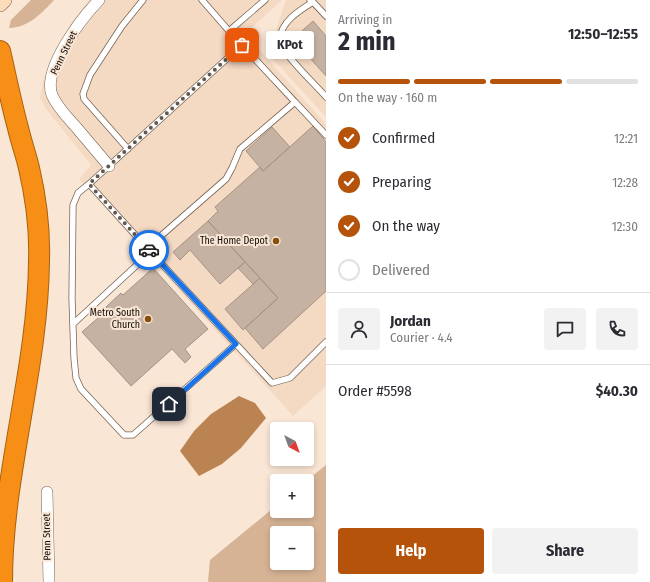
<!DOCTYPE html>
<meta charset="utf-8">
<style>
:root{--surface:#fff;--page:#f2f2f3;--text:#2b2b33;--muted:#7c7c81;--line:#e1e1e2;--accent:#b45309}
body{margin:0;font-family:"Fira Sans Condensed",sans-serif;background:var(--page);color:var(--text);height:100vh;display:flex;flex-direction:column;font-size:15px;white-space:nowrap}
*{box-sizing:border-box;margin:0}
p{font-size:13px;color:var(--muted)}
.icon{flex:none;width:22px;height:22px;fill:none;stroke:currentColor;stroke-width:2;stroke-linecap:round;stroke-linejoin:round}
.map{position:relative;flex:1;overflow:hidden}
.side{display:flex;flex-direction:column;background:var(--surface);width:324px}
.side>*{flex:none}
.needle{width:26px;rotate:139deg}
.fabs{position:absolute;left:270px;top:422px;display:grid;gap:8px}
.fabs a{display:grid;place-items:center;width:44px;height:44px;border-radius:4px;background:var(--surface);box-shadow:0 2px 6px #0003;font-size:20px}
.pin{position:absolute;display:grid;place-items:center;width:34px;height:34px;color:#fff;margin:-17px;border-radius:8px;box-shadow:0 2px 6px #0006}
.courier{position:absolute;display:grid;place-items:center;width:40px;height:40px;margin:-20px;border:3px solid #1a73e8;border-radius:50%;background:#fff;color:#222;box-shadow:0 1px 5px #0007}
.bubble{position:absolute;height:28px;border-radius:4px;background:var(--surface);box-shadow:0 2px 6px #0003;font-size:13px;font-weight:700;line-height:28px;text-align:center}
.head em{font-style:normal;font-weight:700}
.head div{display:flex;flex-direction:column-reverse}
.head{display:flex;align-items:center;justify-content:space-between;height:68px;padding:0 12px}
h1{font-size:26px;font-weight:700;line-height:30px}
.bar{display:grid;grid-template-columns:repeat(4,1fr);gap:6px 4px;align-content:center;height:48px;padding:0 12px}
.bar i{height:5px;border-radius:3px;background:var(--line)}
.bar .selected{background:var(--accent)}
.bar p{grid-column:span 4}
.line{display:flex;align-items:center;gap:10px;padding:0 12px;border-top:1px solid var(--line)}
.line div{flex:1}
.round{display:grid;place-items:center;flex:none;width:42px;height:42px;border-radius:4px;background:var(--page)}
ol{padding:0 12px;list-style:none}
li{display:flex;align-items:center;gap:12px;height:44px}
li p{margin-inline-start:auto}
li .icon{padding:4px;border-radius:50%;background:var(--accent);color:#fff;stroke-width:4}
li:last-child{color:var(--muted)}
li i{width:22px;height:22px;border:2px solid var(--line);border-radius:50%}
.primary-button{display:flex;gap:8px;margin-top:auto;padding:8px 12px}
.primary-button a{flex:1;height:46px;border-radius:4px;background:var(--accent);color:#fff;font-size:16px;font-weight:700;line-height:46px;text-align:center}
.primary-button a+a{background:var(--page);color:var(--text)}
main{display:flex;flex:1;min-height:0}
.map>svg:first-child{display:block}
.built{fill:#f4d9c3}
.green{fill:#d6b395;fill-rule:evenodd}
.water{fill:#bc8352}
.building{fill:#c5b2a2;stroke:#a69384}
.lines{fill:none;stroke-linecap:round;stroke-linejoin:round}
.service-casing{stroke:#756455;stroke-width:7}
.minor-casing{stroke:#756455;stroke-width:12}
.secondary-casing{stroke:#756455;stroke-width:16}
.motorway-casing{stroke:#a76111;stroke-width:22}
.service{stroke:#fff;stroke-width:5.5}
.minor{stroke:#fff;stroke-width:11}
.secondary{stroke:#fdddb9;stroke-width:15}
.motorway{stroke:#f78f16;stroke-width:20}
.done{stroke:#63584f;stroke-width:4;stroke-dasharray:0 7.2}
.route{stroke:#1a73e8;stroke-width:5}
.poi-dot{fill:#894e0a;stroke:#fae6d5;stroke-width:1.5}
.labels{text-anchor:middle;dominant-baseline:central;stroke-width:4;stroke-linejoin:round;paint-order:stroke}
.street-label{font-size:10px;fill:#120c07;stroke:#fae6d5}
.poi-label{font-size:10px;fill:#120c07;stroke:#fae6d5;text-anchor:end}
</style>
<main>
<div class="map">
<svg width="326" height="582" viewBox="0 0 326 582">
<rect width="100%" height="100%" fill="#fae6d5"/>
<path class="built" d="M89,0H282L245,34L326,124V386L293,416L79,179L91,165L46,109L40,98L43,80L70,24Z
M286,0H326V117L273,59L272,42Z"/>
<path class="green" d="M31,0H54C42,13 28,28 9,28L11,20Z
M326,465V582H209L208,581L210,560L277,505V511H307L306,481ZM277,533H307V563H277Z"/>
<path class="water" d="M239,396L255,403L266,418L241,448L222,464L199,476L180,451L194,431L211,414Z"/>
<path class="building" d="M313,21L326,36V76L293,39Z
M313,126L326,142V291L263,349L245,328L278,298L208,221L218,211L215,207L260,167L263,171Z
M272,127L290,147L263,171L246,151Z
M208,221L245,262L220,284L190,250L180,260L173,252Z
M245,262L260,278L253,284L238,268Z
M153,268L208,329L185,349L191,357L185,363L172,349L131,386L82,332L108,309L106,307L121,293L123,295Z
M260,278L278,298L243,330L225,309Z"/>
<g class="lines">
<defs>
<path id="service" d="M202,0L229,31
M310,0L313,2L326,16
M313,2C300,10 280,22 280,40C280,52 317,86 326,97
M242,45L89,184L147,248L226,179L232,168L240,149L295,102L242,45L229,31L265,0
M295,102L326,135
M128,149L84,99L83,94L90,75L122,26L143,0
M89,184L78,193L73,205L72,299L74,358L76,378L81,389L124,435H133L236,344
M147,248L272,383L290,378L326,342
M73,324L151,252"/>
<path id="minor" d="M99,0C82,18 42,69 52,95C57,107 67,117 76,127C87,140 98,153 109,166
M47,492L49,582"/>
<path id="secondary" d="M0,4L4,0"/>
<path id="motorway" d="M0,51C6,77 11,102 18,128C21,141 26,155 29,168C36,198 40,231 39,261C38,369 2,474 2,582"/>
</defs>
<use href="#service" class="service-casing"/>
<use href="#minor" class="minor-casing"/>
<use href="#secondary" class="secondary-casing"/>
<use href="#motorway" class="motorway-casing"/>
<use href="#service" class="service"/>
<use href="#minor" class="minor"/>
<use href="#secondary" class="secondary"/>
<use href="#motorway" class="motorway"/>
</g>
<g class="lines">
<path class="done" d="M149,250L89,184L242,45"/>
<path class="route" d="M149,250L236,344L169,404"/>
</g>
<g class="poi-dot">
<circle cx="276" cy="241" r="4"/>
<circle cx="148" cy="319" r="4"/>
</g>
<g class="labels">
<g class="street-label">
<text transform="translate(64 53) rotate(-64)">Penn Street</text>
<text transform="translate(47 537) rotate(-91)">Penn Street</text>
</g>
<g class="poi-label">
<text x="268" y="241">The Home Depot</text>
<text x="140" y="313">Metro South<tspan x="140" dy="12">Church</tspan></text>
</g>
</g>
</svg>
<div class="fabs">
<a><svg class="needle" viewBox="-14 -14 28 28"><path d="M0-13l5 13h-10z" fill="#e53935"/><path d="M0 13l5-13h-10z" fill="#7c7c81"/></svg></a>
<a>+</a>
<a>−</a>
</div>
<div class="pin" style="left:242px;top:45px;background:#ea580c"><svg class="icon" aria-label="bag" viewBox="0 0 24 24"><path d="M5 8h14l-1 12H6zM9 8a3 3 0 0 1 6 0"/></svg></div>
<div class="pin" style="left:169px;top:404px;background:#1f2937"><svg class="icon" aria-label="home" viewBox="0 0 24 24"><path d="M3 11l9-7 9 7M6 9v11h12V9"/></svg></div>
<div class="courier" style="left:149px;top:250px"><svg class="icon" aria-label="car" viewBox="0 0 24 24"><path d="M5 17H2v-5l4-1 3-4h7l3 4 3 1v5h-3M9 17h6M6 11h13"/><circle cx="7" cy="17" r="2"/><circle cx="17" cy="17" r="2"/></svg></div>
<div class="bubble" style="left:266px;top:31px;width:48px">KPot</div>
</div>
<section class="side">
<div class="head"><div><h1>2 min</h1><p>Arriving in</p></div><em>12:50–12:55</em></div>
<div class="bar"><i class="selected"></i><i class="selected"></i><i class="selected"></i><i></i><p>On the way · 160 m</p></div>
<ol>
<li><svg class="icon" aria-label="check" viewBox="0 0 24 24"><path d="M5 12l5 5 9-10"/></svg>Confirmed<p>12:21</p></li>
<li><svg class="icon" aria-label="check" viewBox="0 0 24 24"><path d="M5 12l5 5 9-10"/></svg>Preparing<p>12:28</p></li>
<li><svg class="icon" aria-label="check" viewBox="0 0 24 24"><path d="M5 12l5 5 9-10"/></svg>On the way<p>12:30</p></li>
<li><i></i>Delivered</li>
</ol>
<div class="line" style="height:72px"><a class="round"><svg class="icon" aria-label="person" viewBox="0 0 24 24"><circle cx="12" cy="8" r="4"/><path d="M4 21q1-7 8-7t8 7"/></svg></a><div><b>Jordan</b><p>Courier · 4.4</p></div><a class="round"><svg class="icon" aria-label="chat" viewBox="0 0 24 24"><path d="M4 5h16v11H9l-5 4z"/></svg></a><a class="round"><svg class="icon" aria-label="phone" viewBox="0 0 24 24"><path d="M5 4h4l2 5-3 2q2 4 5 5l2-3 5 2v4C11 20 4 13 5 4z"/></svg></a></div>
<div class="line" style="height:52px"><div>Order #5598</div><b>$40.30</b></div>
<div class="primary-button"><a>Help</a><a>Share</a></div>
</section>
</main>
